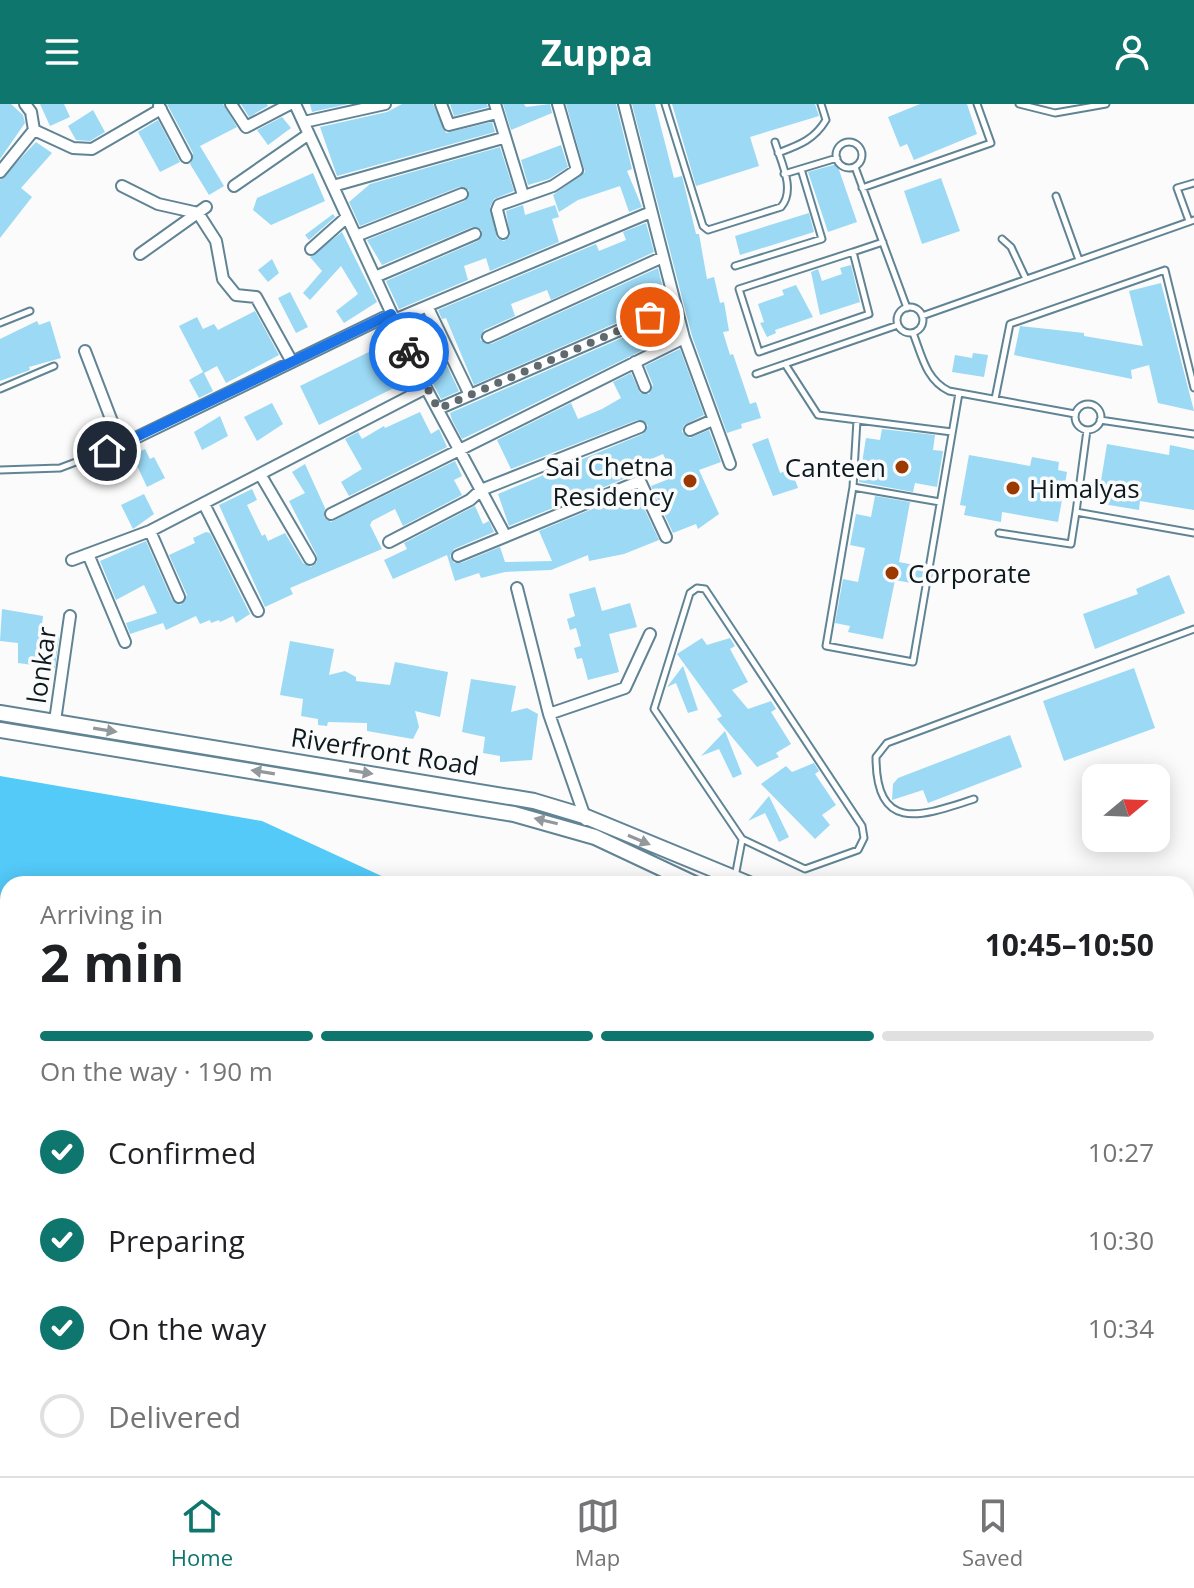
<!DOCTYPE html>
<meta charset="utf-8">
<style>
:root{--surface:#fff;--page:#f6f6f6;--text:#202124;--muted:#757577;--line:#e0e0e0;--accent:#0f766e}
body{margin:0;font-family:"Open Sans",sans-serif;background:var(--page);color:var(--text);height:100vh;display:flex;flex-direction:column;font-size:30px;white-space:nowrap}
*{box-sizing:border-box;margin:0}
p{font-size:26px;color:var(--muted)}
.icon{flex:none;width:44px;height:44px;fill:none;stroke:currentColor;stroke-width:2;stroke-linecap:round;stroke-linejoin:round}
.map{position:relative;flex:1;overflow:hidden}
.details{position:absolute;left:0px;top:772px;width:1194px;height:600px;display:flex;flex-direction:column;background:var(--surface);border-radius:24px 24px 0 0;box-shadow:0 4px 20px #0003}
.details>*{flex:none}
.needle{width:52px;rotate:71deg}
.buttons{position:absolute;left:1082px;top:660px;display:grid;gap:16px}
.buttons a{display:grid;place-items:center;width:88px;height:88px;border-radius:16px;background:var(--surface);box-shadow:0 4px 20px #0003;font-size:40px}
.pin{position:absolute;display:grid;place-items:center;width:68px;height:68px;color:#fff;margin:-34px;border:4px solid #fff;border-radius:50%;box-shadow:0 2px 8px #0007}
.courier{position:absolute;display:grid;place-items:center;width:80px;height:80px;margin:-40px;border:6px solid #1a73e8;border-radius:50%;background:#fff;color:#222;box-shadow:0 2px 10px #0007}
.head em{font-style:normal;font-weight:700}
.head div{display:flex;flex-direction:column-reverse}
.head{display:flex;align-items:center;justify-content:space-between;height:136px;padding:0 40px}
h1{font-size:52px;font-weight:700;line-height:60px}
.bar{display:grid;grid-template-columns:repeat(4,1fr);gap:12px 8px;align-content:center;height:96px;padding:0 40px}
.bar i{height:10px;border-radius:6px;background:var(--line)}
.bar .selected{background:var(--accent)}
.bar p{grid-column:span 4}
ol{padding:0 40px;list-style:none}
li{display:flex;align-items:center;gap:24px;height:88px}
li p{margin-inline-start:auto}
li .icon{padding:8px;border-radius:50%;background:var(--accent);color:#fff;stroke-width:4}
li:last-child{color:var(--muted)}
li i{width:44px;height:44px;border:4px solid var(--line);border-radius:50%}
header{display:flex;justify-content:space-between;align-items:center;height:104px;padding:0 40px;background:var(--accent);color:#fff;font-size:36px;font-weight:700}
.dock{display:flex;justify-content:space-around;align-items:center;height:112px;border-top:2px solid var(--line);background:var(--surface);font-size:22px;color:var(--muted)}
.dock a{display:grid;justify-items:center;gap:4px}
.dock .selected{color:var(--accent)}
.map>svg:first-child{display:block}
.water{fill:#53caf8}
.building{fill:#9bd9f5}
.lines{fill:none;stroke-linecap:round;stroke-linejoin:round}
.lane-casing{stroke:#618494;stroke-width:9}
.street-casing{stroke:#618494;stroke-width:14}
.secondary-casing{stroke:#618494;stroke-width:18}
.lane{stroke:#fff;stroke-width:5}
.street{stroke:#fff;stroke-width:10}
.secondary{stroke:#fff;stroke-width:14}
.oneway{fill:#92989b}
.done{stroke:#60696d;stroke-width:8;stroke-dasharray:0 14.4}
.route{stroke:#1a73e8;stroke-width:10}
.poi-dot{fill:#9c3900;stroke:#fbfbfb;stroke-width:3}
.labels{text-anchor:middle;dominant-baseline:central;stroke-width:7;stroke-linejoin:round;paint-order:stroke}
.poi-label{font-size:26px;fill:#0c1a20;stroke:#fbfbfb;text-anchor:end}
.street-label{font-size:26px;fill:#0c1a20;stroke:#fbfbfb}
</style>
<header><svg class="icon" aria-label="menu" viewBox="0 0 24 24"><path d="M4 6h16M4 12h16M4 18h16"/></svg>Zuppa<svg class="icon" aria-label="person" viewBox="0 0 24 24"><circle cx="12" cy="8" r="4"/><path d="M4 21q1-7 8-7t8 7"/></svg></header>
<div class="map">
<svg width="1194" height="1372" viewBox="0 0 1194 1372">
<rect width="100%" height="100%" fill="#fbfbfb"/>
<path class="water" d="M0,672L262,717L399,780H8V971L0,970Z
M634,1364H912L915,1372H637Z"/>
<path class="building" d="M0,0H11L23,11L25,19L0,55Z
M40,0H64L70,13L50,22Z
M167,0H223L237,23L200,42L224,82L209,91L190,60L193,49Z
M241,0H267L268,2L249,13Z
M310,0H348L312,8Z
M402,0H433L446,29L492,18L495,28L337,72L320,23L387,8Z
M450,0H487L488,3L454,12Z
M503,0H524L526,3L550,0L552,9L511,26Z
M566,0H616L632,65L627,67L642,103L629,108L620,82L578,96L559,108L553,91L585,68Z
M632,0H655L674,74L682,72L696,130H699L707,175L714,173L720,199L724,198L729,227L723,228L730,251L733,250L750,300L756,298L761,314L741,320L742,324L727,329L692,232Z
M672,0H815L819,12L750,33L759,62L696,82Z
M920,0H967L977,30L914,56L907,40L900,43L888,13Z
M93,6L105,28L90,37L76,36L68,22Z
M282,13L291,24L268,41L257,26Z
M158,16L180,58L160,68L138,28Z
M36,38L52,49L21,84L32,93L0,134V76Z
M561,41L568,63L549,75L528,81L521,56Z
M500,43L514,87L494,95L490,103L497,134L504,137L510,132L506,107L523,101L525,111L555,101L559,113L552,115L559,138L490,167L486,154L464,162L468,176L399,205L386,177L478,137L482,126L472,123L382,161L367,136L465,97L469,86L459,83L360,122L349,98L370,80Z
M837,60L857,118L828,128L808,68Z
M313,69L325,97L271,121L253,106L257,94Z
M941,74L960,127L922,140L904,87Z
M809,109L814,128L740,151L735,132Z
M333,110L335,113L309,136L305,131Z
M646,119L654,148L551,196L547,186L511,200L515,212L484,226L480,236L491,240L658,164L666,197L474,281L446,214L442,215L438,206L596,140L599,147L626,136L623,128Z
M342,128L377,198L344,219L336,207L358,190L341,162L310,196L303,189L322,167L310,153Z
M272,155L279,169L268,178L258,166Z
M851,161L860,198L820,211L811,168L818,165L822,177L842,170L840,164Z
M1161,179L1194,307L1158,299L1149,261L1131,266L1132,275L1014,251L1020,222L1084,229V232L1143,242L1129,187Z
M796,181L813,213L775,226L776,229L767,233L760,219L764,218L758,200L784,191L782,186Z
M290,188L308,223L296,229L278,194Z
M255,207L279,251L226,279L217,262L204,269L213,287L199,294L189,276L203,268L179,222L197,213L203,225L214,220L218,226Z
M670,213L675,230L491,321L462,335L452,316L450,309Z
M37,217L39,221L50,217L61,254L29,263L30,266L0,277V235Z
M377,244L392,265L398,282L319,321L300,282Z
M680,245L704,311L684,321L682,328L690,334L709,326L721,358L699,366L719,410L698,425L696,420L673,429L651,382L674,373L663,350L628,365L631,372L509,422L498,390L643,330L648,321L637,316L511,365L497,336L571,299L578,315L602,305L621,294L613,278L631,269L640,289L649,290L653,281L645,262Z
M973,249L988,251L984,273L952,268L955,251L972,254Z
M447,262L459,287L441,295L428,270Z
M272,299L283,320L257,337L244,313Z
M420,308L431,330L439,325L447,343L349,392L341,378L362,365L345,335L358,328L362,335L384,322L385,324Z
M220,312L228,332L202,346L194,328Z
M882,325L935,331L933,346L943,347L937,383L915,379L913,388L859,378L866,334L880,336Z
M768,334L780,369L791,365L798,384L773,392L752,340Z
M1107,340L1169,351L1170,341L1194,346V406L1140,397L1139,406L1103,400L1104,390L1099,389Z
M145,345L150,355L154,353L165,374L147,383L132,351Z
M969,351L1030,362L1032,353L1059,358L1058,366L1067,368L1058,418L1002,408L1001,418L964,411L966,402L960,401Z
M455,357L462,372L454,376L462,391L403,422L395,405L372,417L370,421L382,445L290,484L293,490L265,503L219,401L252,385L257,396L247,401L262,432L265,430L268,437L285,429L303,459L311,463L317,458V452L289,397L305,389L292,368L305,360L325,404L324,413L331,418Z
M636,387L659,436L624,450L589,457L588,451L551,466L505,468L481,474L479,469L455,477L447,451L393,475L384,456L407,445L404,439L475,402L483,420L489,417L494,428L454,445L450,452L454,459H461L500,443L505,458L552,457L539,427Z
M144,390L154,410L133,425L121,401Z
M875,392L910,398L899,458L924,463L921,481L895,476L883,535L848,528L850,522L835,519L843,475L858,478L865,444L850,441L856,410L871,413Z
M206,428L210,429L250,510L236,519L233,512L220,518L219,516L211,519L210,516L200,520L196,512L166,526L163,519L130,530L126,519L157,509L144,481L116,496L100,457L146,437L172,496L181,501L187,491L169,451L195,439L193,434Z
M1169,471L1185,509L1095,545L1083,510L1138,490L1136,485Z
M595,483L602,507L630,499L637,523L609,530L619,568L588,576L582,554L577,555L574,544L581,542L576,524L570,526L567,515L575,512L569,490Z
M2,505L43,512L41,528L59,532L55,564L18,559V539L0,537Z
M702,534L707,541L730,534L735,542L730,545L748,578L732,586L748,605L771,597L776,605L771,608L791,640L776,649L779,653L757,663L717,615L722,612L677,550Z
M290,537L334,545L329,571L345,567L356,573V577L390,581L395,558L448,568L440,613L415,607L419,623L413,635L367,627V619L328,618L327,622L318,621V615L301,612L303,595L280,591Z
M683,562L698,606L688,609L676,579L667,583Z
M1134,564L1155,624L1064,657L1043,597Z
M471,575L516,582L511,608L527,604L538,610L532,656L500,658V652L483,649L485,633L462,628Z
M725,627L742,670L733,674L719,645L701,652Z
M1010,631L1022,663L928,699L923,686L892,696L893,680L898,674Z
M814,659L819,667L815,670L836,701L822,711L830,721L815,735L761,680L786,662L792,668Z
M769,692L789,733L779,738L765,709L748,717Z"/>
<g class="lines">
<defs>
<path id="lane" d="M665,0L703,122L708,126L781,103C796,86 781,58 775,38
M1019,0L1055,9L1106,0
M836 51a13 13 0 1 1 26 0a13 13 0 1 1-26 0Z
M778,49C799,41 814,36 826,16L821,0
M855,63L907,204
M784,70L837,54
M862,84L991,39L977,0
M1056,92L1079,156
M1189,117L1177,84L1194,79
M1002,135L1011,143L1026,175
M853,148L739,185L759,248L869,210L853,148L883,138
M735,162L822,135L801,65
M897 216a13 13 0 1 1 26 0a13 13 0 1 1-26 0Z
M922,212L1194,116
M0,219L30,207
M913,229C922,252 926,276 949,287L1075,310
M785,260L818,311L952,328
M756,270L898,221
M0,285L54,262
M995,295L1010,220L1165,166L1194,284
M1075 313a13 13 0 1 1 26 0a13 13 0 1 1-26 0Z
M857,316L853,383L826,542L913,558L959,289
M1100,316L1194,330
M1087,326L1076,408L1194,429
M0,366L60,364L121,341
M853,383L940,398
M999,429L1071,440L1076,408
M697,484L705,485L862,722L864,734L858,746L805,765L742,735L654,605L690,489Z
M974,695C922,712 876,730 876,653L887,639L1194,525
M735,773L742,736
M1194,1167L1187,1170L1194,1191
M0,1176L8,1185
M113,1364L119,1372
M174,1365L181,1372"/>
<path id="street" d="M231,0L246,23L290,0
M295,0L426,284L505,431
M441,0L449,21L497,9
M495,0L523,91
M624,0L684,234L730,360
M159,2L186,53
M304,18L385,0
M34,26L73,44L92,45L161,5
M0,68L34,26L31,8L25,0
M122,82L158,100L198,109L216,137L223,175L236,191L256,193L292,258
M234,82L309,30
M333,82L503,34
M503,129L497,106L499,101L553,82L577,66L558,0
M356,132L462,90
M311,145L347,113
M140,150L206,103
M375,173L475,130
M427,202L470,291
M394,216L651,108
M488,233L663,153
M85,247L121,341L391,210
M635,258L645,283
M438,305L675,202
M690,326L713,316
M260,370L310,455
M204,400L258,507
M331,410L684,234
M150,427L179,493
M389,438L470,396L481,386L640,323
M88,450L125,538
M458,452L640,377L666,433
M72,456L150,427L426,284
M517,484L549,610L586,716
M549,610L625,584L650,530
M55,617L70,512
M1186,1056L1194,1038
M1186,1130L1194,1142
M0,1158L8,1152
M1191,1227L1194,1251
M1186,1285L1194,1282
M1091,1364L1093,1372
M457,1372L467,1364
M1189,1372L1187,1356L1194,1337"/>
<path id="secondary" d="M0,609L534,697L584,712L749,780
M0,626L514,710L595,733L695,780
M1186,939H1194
M1186,965H1194"/>
</defs>
<use href="#lane" class="lane-casing"/>
<use href="#street" class="street-casing"/>
<use href="#secondary" class="secondary-casing"/>
<use href="#lane" class="lane"/>
<use href="#street" class="street"/>
<use href="#secondary" class="secondary"/>
</g>
<defs><path id="oneway-solid" d="M-6-.8H1V-3.2L6.5 0L1 3.2V.8H-6Z" transform="scale(2)"/></defs>
<g class="oneway">
<use href="#oneway-solid" transform="translate(105 626) rotate(9)"/>
<use href="#oneway-solid" transform="translate(263 668) rotate(-171)"/>
<use href="#oneway-solid" transform="translate(361 668) rotate(9)"/>
<use href="#oneway-solid" transform="translate(546 717) rotate(-167)"/>
<use href="#oneway-solid" transform="translate(639 736) rotate(23)"/>
</g>
<g class="lines">
<path class="done" d="M409,248L438,305L650,213"/>
<path class="route" d="M107,347L391,210L409,248"/>
</g>
<g class="poi-dot">
<circle cx="902" cy="363" r="8"/>
<circle cx="690" cy="377" r="8"/>
<circle cx="1013" cy="384" r="8"/>
<circle cx="892" cy="469" r="8"/>
</g>
<g class="labels">
<g class="poi-label">
<text x="674" y="362">Sai Chetna<tspan x="674" dy="30">Residency</tspan></text>
<text x="886" y="363">Canteen</text>
<text x="1029" y="384" text-anchor="start">Himalyas</text>
<text x="908" y="469" text-anchor="start">Corporate</text>
</g>
<g class="street-label">
<text transform="translate(41 561) rotate(-82)">lonkar</text>
<text transform="translate(385 647) rotate(9)">Riverfront Road</text>
</g>
</g>
</svg>
<div class="buttons">
<a><svg class="needle" viewBox="-14 -14 28 28"><path d="M0-13l5 13h-10z" fill="#e53935"/><path d="M0 13l5-13h-10z" fill="#757577"/></svg></a>
</div>
<div class="pin" style="left:650px;top:213px;background:#ea580c"><svg class="icon" aria-label="bag" viewBox="0 0 24 24"><path d="M5 8h14l-1 12H6zM9 8a3 3 0 0 1 6 0"/></svg></div>
<div class="pin" style="left:107px;top:347px;background:#1f2937"><svg class="icon" aria-label="home" viewBox="0 0 24 24"><path d="M3 11l9-7 9 7M6 9v11h12V9"/></svg></div>
<div class="courier" style="left:409px;top:248px"><svg class="icon" aria-label="bike" viewBox="0 0 24 24"><circle cx="6" cy="16" r="4"/><circle cx="18" cy="16" r="4"/><path d="M6 16l4-8h5l3 8M10 8l3 8H6M13 5h3"/></svg></div>
<section class="details">
<div class="head"><div><h1>2 min</h1><p>Arriving in</p></div><em>10:45–10:50</em></div>
<div class="bar"><i class="selected"></i><i class="selected"></i><i class="selected"></i><i></i><p>On the way · 190 m</p></div>
<ol>
<li><svg class="icon" aria-label="check" viewBox="0 0 24 24"><path d="M5 12l5 5 9-10"/></svg>Confirmed<p>10:27</p></li>
<li><svg class="icon" aria-label="check" viewBox="0 0 24 24"><path d="M5 12l5 5 9-10"/></svg>Preparing<p>10:30</p></li>
<li><svg class="icon" aria-label="check" viewBox="0 0 24 24"><path d="M5 12l5 5 9-10"/></svg>On the way<p>10:34</p></li>
<li><i></i>Delivered</li>
</ol>
</section>
</div>
<nav class="dock">
<a class="selected"><svg class="icon" aria-label="home" viewBox="0 0 24 24"><path d="M3 11l9-7 9 7M6 9v11h12V9"/></svg>Home</a>
<a><svg class="icon" aria-label="map" viewBox="0 0 24 24"><path d="M3 6l6-2 6 2 6-2v14l-6 2-6-2-6 2zM9 4v14M15 6v14"/></svg>Map</a>
<a><svg class="icon" aria-label="saved" viewBox="0 0 24 24"><path d="M7 4h10v16l-5-4-5 4z"/></svg>Saved</a>
</nav>
